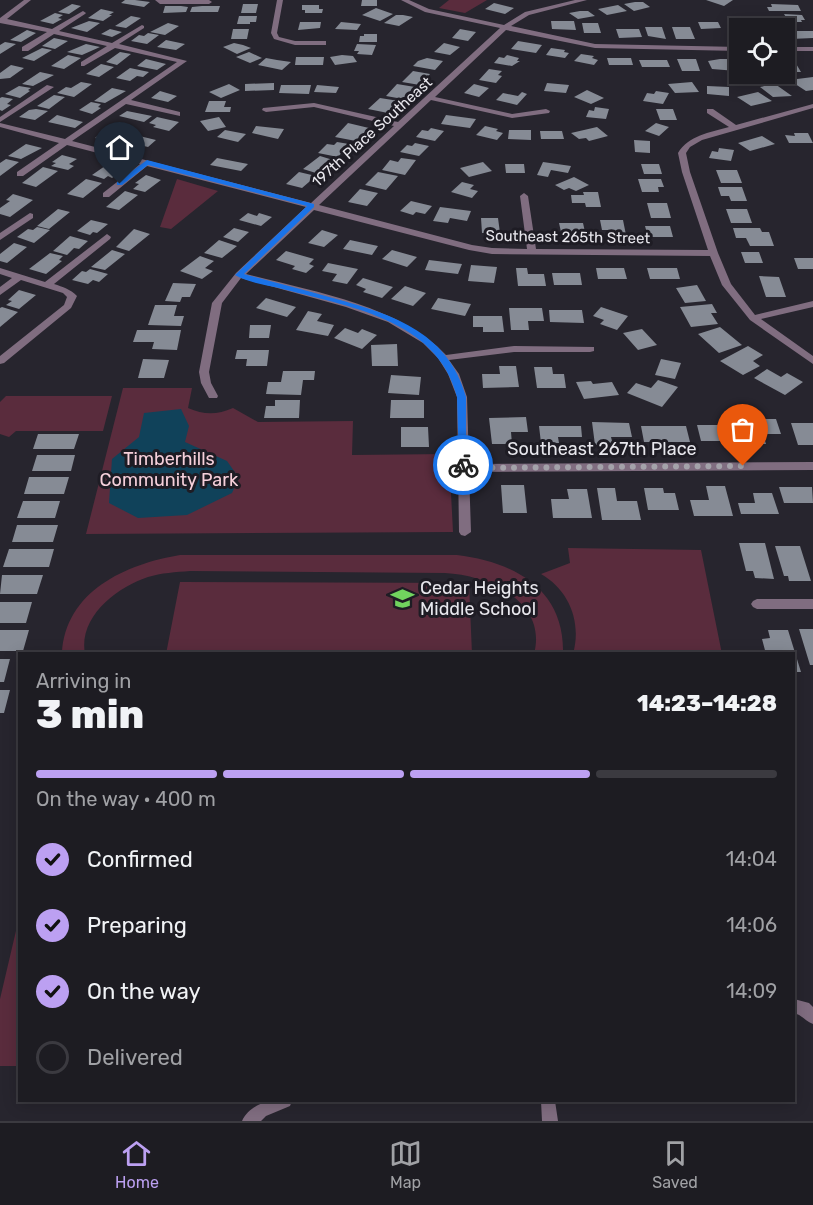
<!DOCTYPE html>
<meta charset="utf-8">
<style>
:root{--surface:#1d1c22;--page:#25252a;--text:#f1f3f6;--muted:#a0a1a5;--line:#3b3a40;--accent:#bca0f2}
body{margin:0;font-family:Rubik,sans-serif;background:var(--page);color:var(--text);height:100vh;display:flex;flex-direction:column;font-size:22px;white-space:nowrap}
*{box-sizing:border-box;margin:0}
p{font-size:20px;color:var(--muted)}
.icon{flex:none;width:33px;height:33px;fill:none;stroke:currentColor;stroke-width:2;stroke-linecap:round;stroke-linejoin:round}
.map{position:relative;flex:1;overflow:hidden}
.details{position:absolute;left:18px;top:652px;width:777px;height:450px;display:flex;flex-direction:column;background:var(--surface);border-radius:0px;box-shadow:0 3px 15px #0003,0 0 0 2px var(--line)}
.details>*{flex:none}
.fabs{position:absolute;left:729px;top:18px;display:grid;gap:12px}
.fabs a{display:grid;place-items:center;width:66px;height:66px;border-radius:0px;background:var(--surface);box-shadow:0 3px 15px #0003,0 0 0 2px var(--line);font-size:30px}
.pin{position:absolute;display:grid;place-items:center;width:51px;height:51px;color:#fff;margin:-62px -26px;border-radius:50% 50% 50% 0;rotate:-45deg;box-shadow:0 0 6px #0007}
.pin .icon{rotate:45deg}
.courier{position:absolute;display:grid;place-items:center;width:60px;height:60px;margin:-30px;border:4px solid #1a73e8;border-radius:50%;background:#fff;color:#222;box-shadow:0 2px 8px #0007}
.overview em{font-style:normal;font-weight:800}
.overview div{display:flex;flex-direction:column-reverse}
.overview{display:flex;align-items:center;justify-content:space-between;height:102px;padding:0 18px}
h1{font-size:39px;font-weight:800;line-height:45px}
.bar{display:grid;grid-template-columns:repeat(4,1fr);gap:9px 6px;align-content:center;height:72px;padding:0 18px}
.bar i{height:8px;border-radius:4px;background:var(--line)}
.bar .active{background:var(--accent)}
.bar p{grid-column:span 4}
ol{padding:0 18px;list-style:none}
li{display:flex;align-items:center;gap:18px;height:66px}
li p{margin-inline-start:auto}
li .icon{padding:6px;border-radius:50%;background:var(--accent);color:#111;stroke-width:4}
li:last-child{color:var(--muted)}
li i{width:33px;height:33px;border:3px solid var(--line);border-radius:50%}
.tab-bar{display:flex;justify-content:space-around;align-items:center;height:84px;border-top:2px solid var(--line);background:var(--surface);font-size:16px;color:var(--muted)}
.tab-bar a{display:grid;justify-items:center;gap:3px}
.tab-bar .active{color:var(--accent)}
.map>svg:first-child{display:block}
.green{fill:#5a2c3d}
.water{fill:#10425a}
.building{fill:#868b95}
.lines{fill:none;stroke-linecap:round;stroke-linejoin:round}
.service{fill:#806d80;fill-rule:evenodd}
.minor{fill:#806d80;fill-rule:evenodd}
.route{fill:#1a73e8}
.done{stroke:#a4a3aa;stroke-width:6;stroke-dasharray:0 10.8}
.labels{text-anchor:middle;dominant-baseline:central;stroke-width:6;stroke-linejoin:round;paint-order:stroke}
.far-street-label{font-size:15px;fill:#e8e7ed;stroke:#1e1c24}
.street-label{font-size:18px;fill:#e8e7ed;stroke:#1e1c24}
.park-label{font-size:18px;fill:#f6d0db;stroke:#1e1c24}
.poi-label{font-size:18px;fill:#e8e7ed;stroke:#1e1c24;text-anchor:start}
</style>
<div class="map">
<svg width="813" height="1121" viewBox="0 0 813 1121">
<rect width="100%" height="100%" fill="#27252e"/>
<path class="green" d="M449,0H487L465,13L439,8Z
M177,179L218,191L171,229L160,227Z
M123,388H192L188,408C204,415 217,415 233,408L258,422L353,421L352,455L449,454L453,532L86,534Z
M6,396H112L103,431H16L9,437L0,434V402Z
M568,548L701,550L722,654H573C582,622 569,590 541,574L570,563Z
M180,555H457C514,562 565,589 563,654H534C548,601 487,575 445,573L190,571C176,572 161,573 148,577C117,587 78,617 85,654H62C65,591 126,564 180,555Z
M180,582L469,583L472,654H166Z
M19,918V1066H0V999Z"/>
<path class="water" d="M181,409L189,426L185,442L227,461L239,478L232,493L187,515L138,518L109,503L112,459L139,437L144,413Z"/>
<path class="building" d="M125,0H135L150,2L144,7L121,3Z
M362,0H377V6H361Z
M706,0H733L724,6Z
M635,2H643L650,7L634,11L624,4Z
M494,3L514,8L505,14L485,9Z
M72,4L81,6L69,14L58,12Z
M243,4H258L256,13H241Z
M771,4L798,5L801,11H769L767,7H772Z
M302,5H319V9H323L322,13H305V10H302Z
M618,5L627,11L607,15L598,9Z
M165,6H181L188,7L186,12L163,13Z
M202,6H220L218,12H190L192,7Z
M376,8L393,14L380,21L362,15Z
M101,9L114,12L109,15H112L103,21L88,18Z
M580,11H588L595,16L578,19L569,13Z
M55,13L63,15L58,18L62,19L53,24L40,21Z
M784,14L802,15L805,20H801L802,22H789Z
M396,15H403L413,17L399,26L384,23Z
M131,16L141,18L126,28L115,26Z
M239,16H257L256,22H250V24H237Z
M727,17L745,18V27L727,28Z
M89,21L100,23L87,32L71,28Z
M551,21H574L576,30L552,29Z
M300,22H321L320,28L298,30Z
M341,22L361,24L357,30L335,29Z
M698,22H718L721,28L701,29Z
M168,23L179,26L165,35L150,32Z
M582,23H598L601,33H584Z
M645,27H662L666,39L648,36Z
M672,27H690L695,39H676Z
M110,29L122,32L112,37L101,34Z
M233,29H249L247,39H231Z
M460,29L476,32L468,41L452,38Z
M616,29H639L642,37L619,38Z
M27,30L36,33L21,42L10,40Z
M787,31H813V38L791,39Z
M148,33L159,35L147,44L131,41L139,35L144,36Z
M364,34H377V42H359L360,36H364Z
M54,38L68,41L55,49L42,46Z
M166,40L185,44L176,50L157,47Z
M518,41L542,45L536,53L511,49Z
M5,42L16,44L0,54V45Z
M234,43L243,45L251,48L237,54L223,47Z
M444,43L460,47L450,55L434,52Z
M86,44L100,47L82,55L67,52Z
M357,44L376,45L372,55L357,54L359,51H354Z
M42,48L52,50L34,61L22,58Z
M551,48L565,50L564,52L569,53L565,58L546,55Z
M120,52L131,54L117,65L106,62Z
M249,52L262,58L250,63L236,57Z
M581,54L594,56L592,58L598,60L594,65L574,61Z
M68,55L81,58L64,69L51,66Z
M342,55L353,56L357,62L335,65L330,57Z
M507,55L519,58L517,61H520L512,66L494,63L499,57L504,58Z
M296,57H324L323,65H295Z
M266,58L277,60L291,62L282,70L258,65Z
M427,58L443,61L435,70L413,66L418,61Z
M607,58H631L633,65H609Z
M146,59L166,64L157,70L137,66Z
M677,59H696L700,71H682Z
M720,59H732L737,71L712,69L708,61Z
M784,59L795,62L801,72H784Z
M639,60H667L670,67H642Z
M101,64L114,67L99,77L86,74Z
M11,65L24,68L10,78L0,79V73Z
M130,68L149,72L143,77L137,76L130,81L116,78Z
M489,69L502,71L498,75L502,76L496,83L479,80Z
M413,71L430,74L420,85L402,82Z
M40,72L54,75L33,86L22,84Z
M813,77V90L806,91L789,80Z
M81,82L92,84L74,97L57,93L66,87L71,88Z
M692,82L699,92L675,93L668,84Z
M274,83V90L245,91V84Z
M547,83L569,85L566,93L544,91Z
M229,84L240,90L221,98L209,92Z
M397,84L415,87L403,99L386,96Z
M474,84L489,88L479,97L464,93Z
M775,84L792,96L773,97L760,87Z
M281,85H311L309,94L279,93Z
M317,85L339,87L336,93L314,92Z
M19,86L31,88L28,90L30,91L20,98L5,94Z
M707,86L729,87V96L707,94Z
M112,88L126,91L105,103L94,101Z
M587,90L604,98L591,104L574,97Z
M160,91L177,96L168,102L151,98Z
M656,91L669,93L663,104L643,101L647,93L654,94Z
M522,92L527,94L517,105L496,100L503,93L518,96Z
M758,92L772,101L751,106L737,97Z
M54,95L65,97L49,109L37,106Z
M2,97L13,99L7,104L11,105L2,111L0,110V98Z
M380,98L399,101L388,113L368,109Z
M209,101H226L224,107H231L230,112H205Z
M91,102L101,104L98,107L101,108L92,114L79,110Z
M595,107L609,109L606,119L586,117L589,110L594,111Z
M36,109L48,111L35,120L19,117L29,110Z
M656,109H673L677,120H660Z
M127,111L152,116L144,122L119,116Z
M57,115L83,122L75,128L48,122Z
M446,115L476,119L470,128L441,124Z
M157,117L179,122L169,131L153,127L156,125L149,123Z
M219,117L226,127L208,131L200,121Z
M348,123L369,128L356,141L335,137Z
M656,123L669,127L659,136L645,131Z
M112,124L120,126L117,128L122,129L108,141L95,138Z
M256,126L284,129L278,139L252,133Z
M485,126L498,129L496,131L503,133L497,140L476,135Z
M597,127L608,136L589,141L586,138L579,139L571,133Z
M431,128L444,131L435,141L416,137L422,130L428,131Z
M225,130L246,134L238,142L217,137Z
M509,130H531V140L508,139Z
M540,131H562L564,139H541Z
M794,133H808L813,143H789L785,135L795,136Z
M131,134L156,140L148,147L123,141Z
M762,136L775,144L750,151L738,143Z
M634,140L650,141V153L635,152Z
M337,142L349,144L338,157L318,153L327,144L334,145Z
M415,143L429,146L419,156L400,152L407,145L412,146Z
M26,144L42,148L21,159L8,156Z
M719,148L734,150L731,161L709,158L712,151L718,152Z
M62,155L77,159L69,164L74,166L68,170L51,166L56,163L52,162Z
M320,156L333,160L316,173L303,169Z
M217,158L248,164L241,171L210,165Z
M401,158L416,160L405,175L382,170L390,160L398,162Z
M6,159L19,162L0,176V163Z
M483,162L492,171L469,177L460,168Z
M543,162L571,166L568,173L551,170L548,177L537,175Z
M505,164H524L525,173H506Z
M641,164H659L662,174H644Z
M105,166L121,171L112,178L108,176L104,179L92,175Z
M43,167L58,171L36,187L22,183Z
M716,170H737L742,183H721Z
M299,172L316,176L302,188L286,184Z
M378,172L398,176L386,190L365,185Z
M146,175L161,180L145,192L133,189L139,184L135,183Z
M574,177L589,185L576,191L569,188L564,190L555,185Z
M86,179L102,183L83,198L67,194Z
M638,179H661L664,187H658L659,192H642Z
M462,182L474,185L470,189L478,191L472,198L451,192Z
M718,187H742L747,201H731L729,196H721Z
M360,189L378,193L367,206L348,202Z
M125,191L138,195L119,210L106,207Z
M583,192H598L601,207H586L585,203H572L571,195H584Z
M13,194L33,200L10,217L0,214V208L10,201L6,200Z
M411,201L432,206L425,214L416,212L413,215L400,211Z
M647,203H667L671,218H651Z
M440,207L471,211L467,221L450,218L448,223L433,221Z
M58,209L70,212L49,229L37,226Z
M726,209H747L752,223H731Z
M248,213L257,216L259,213L272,217L261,226L239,220Z
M481,218H498L500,233H482Z
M91,220L108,224L97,233L93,232L90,235L77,231Z
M600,220H623L626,235H613L612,230H602Z
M559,223H583L585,232H561Z
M645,226H670L673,237H648Z
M37,227L50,230L34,243L17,237L28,229L33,230Z
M234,228L249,232L238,242L223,237Z
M733,228H760L762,232H769L774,246H750L746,238H736Z
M134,229L150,234L129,251L116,247Z
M322,230L338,235L324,247L308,243Z
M70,236L88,241L79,249L74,248L67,255L53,251Z
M219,240L237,246L222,258L204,253Z
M350,240L378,246L372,255L343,249Z
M14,243L27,247L7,263L0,261V254Z
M112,250L125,254L105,270L91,267Z
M392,250L417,257L407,267L382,259Z
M286,251L314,259L309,264L314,266L306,273L292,269L295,266L276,260Z
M741,252H759L763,263H745Z
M50,253L63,256L59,260L62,261L46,274L29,269Z
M200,256L214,261L205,268L213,271L202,279L180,271Z
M794,258H813V269H798Z
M429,260L462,264L458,274L425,270Z
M328,263L358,269L347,284L332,281L337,274L322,271Z
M471,265L497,267L494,283L468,281Z
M516,268H527L528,274H544L546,286H518Z
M596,268H624L627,279H598Z
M647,268H677L680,279H650Z
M90,269L108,274L99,282L93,280L88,284L72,280L82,271L86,272Z
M552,273H580L582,285H554Z
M759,276L779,277L786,297H766Z
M363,278L393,287L382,298L363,292L366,289L356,285Z
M173,283L196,284L190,297H182L180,302L165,301Z
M697,285L706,301L685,303L676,288Z
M405,286L426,293L413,306L391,299Z
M19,290L36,295L19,309L6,305L12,301L8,300Z
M266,298L296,307L287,317L256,308Z
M438,298L471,304L465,316L431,309Z
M712,304L717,313H711L718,324L691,327L680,307Z
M155,305H177L174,316H184L181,326L148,325Z
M2,307L18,312L0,327V308Z
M601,307L628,316L617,330L600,324L604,320L593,316Z
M509,308H542L544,321H528L529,330H511Z
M549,310H582L584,323L550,322Z
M308,311L322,314L317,321L334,325L328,336L296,330Z
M473,316H502L504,332H483V327H473Z
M250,325H271L269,338H249Z
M720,327L742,345L719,353L698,334Z
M345,328L358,333L362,329L377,335L362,349L334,338Z
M642,329L657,345L638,350L623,333Z
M137,330H181L177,350L152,349L154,342H133Z
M397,344L398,366H372L371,345Z
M748,346L763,355L753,361L760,366L743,375L720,361Z
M237,350H269L267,366H246L247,359H235Z
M143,359L169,360L164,378H138Z
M661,359L681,363L675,379L655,375Z
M499,366H516L519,387L483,388L482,374H500Z
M534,367H552L553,374H564L566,388H537Z
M767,369L781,377L787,373L803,382L785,395L754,378Z
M283,371H315L314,380H303L301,395L266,394L268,382H281Z
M391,375L421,377L419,395L388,393Z
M658,380L678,387L662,407L627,393L636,383L651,388Z
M591,381L593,384L612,382L619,395L584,399L576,382Z
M275,400H300L299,418H264L266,406H275Z
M391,400H424V418H390Z
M526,417L528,432H511L512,444H492L489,418Z
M739,419H776L781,434H763L766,444H746Z
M592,422L629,423L632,437H611L613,445H595Z
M791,423H813V445H798Z
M697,425H729L733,441H701Z
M539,426H581L582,437H558L559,443H541Z
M641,426H686L690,442H644Z
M401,427H428L429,447H401Z
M38,434H79L74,449H33Z
M37,455H75L71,471H32Z
M29,477H69L64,494H24Z
M501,485H524L527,513H503Z
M706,486H725L733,516H694L690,500H709Z
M779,487H812L813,503H784Z
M597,488H615L617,501H637L641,520H602Z
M644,488H663L664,493H675L679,510H648Z
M567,489H587L592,518H553L551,499H569Z
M753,493H772L779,514H741L738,503H755Z
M23,501H60L55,518H17Z
M17,525H58L53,542H12Z
M739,543H765L774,579L755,578L753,571H746Z
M775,546H800L811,581H789L788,576H784Z
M9,549H54L49,567H3Z
M2,575H43L37,594H0Z
M0,602H32L26,623H0Z
M799,629H813V665H810Z
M0,630H29L23,651H0Z
M768,630H788L801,672H794V654H766L762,639L770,638Z
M0,659H10L4,682H0Z
M0,690H10L4,713H0Z"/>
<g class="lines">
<path class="service" d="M794,999L809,1003L813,1007V1024C805,1021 802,1015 794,1013Z
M267,1101H292L290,1106L266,1116L261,1121H242C247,1110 257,1105 267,1101Z
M541,1101H555L558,1121H542Z"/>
<path class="minor" d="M24,0H31L7,19L52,29L83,11L86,13L85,14L59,31L112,43L142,25L144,26V28L119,44L187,61L131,100L180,112V116L126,104L72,141L311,203L394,126L314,107L266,112L262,110L263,108L314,103L398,122L500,28L425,12L401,0H409L429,9L504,25L525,12L575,0H587L529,15L511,26L595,44L740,47V51L595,48L506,30L435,97L512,114L546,109L550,111L549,113L512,118L431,100L319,205L472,245L492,248L527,249L520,196L524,193L528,196L536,249L708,250L682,172L678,153C689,135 709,133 729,127L707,113V109H713L736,125L813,104V108L702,140L690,147L686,153L690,172L718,253L731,284L755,315L813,301V307L761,319L813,356V364L750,320L722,285L710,256L492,254L469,250L314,210L246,274C310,291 399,305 446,355L514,346L594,347V351L590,352H514L449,360L459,374L467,397L469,464L813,462V470L469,472L471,532L465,536L461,535L459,532L457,397L448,374L438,358L423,343L388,322L346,307L241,278L222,303L209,372L211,383L218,396L217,398H209L201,383L199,372L212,303L236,273L306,207L147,166L109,197H103V193L140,164L67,145L23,176H17V172L59,143L0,127V123L65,139L177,62L115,48L84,66H81V62L107,46L54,34L28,51H22V47L47,32L0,23V18Z
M155,0H209L212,2L209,4H160Z
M277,0H283L277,33L279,37L295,41H326V45H295L274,39L271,33Z
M784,47H813V51H784Z
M47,85L54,87L0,122V117Z
M30,213L33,214V218L0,240V233Z
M107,234L111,237L110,239L54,284C63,287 70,289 77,296L71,308L4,363L0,364V356L64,305L67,297L63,293L21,280L0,295V287L12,278L0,274V268L45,282Z
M757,599H813V609H757L753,607L751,604L753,601Z"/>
</g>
<path class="route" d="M147,160L314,204V207L244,274C272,282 301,289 329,297C388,313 448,330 466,397V467L459,465L457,397C437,318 345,306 279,288C265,285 247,282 235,275L307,206L148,165L122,185H117V182Z"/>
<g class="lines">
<path class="done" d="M463,465V468L743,466"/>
</g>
<defs>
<symbol id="school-bare" viewBox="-9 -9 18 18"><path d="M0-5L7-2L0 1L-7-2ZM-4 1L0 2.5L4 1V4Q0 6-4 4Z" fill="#71d35e" stroke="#1e1c24" stroke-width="2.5" paint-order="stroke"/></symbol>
</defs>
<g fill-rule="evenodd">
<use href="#school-bare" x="386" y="582" width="33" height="33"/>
</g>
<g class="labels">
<g class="far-street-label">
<text transform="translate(372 132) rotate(-42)">197th Place Southeast</text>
<text transform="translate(568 237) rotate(1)">Southeast 265th Street</text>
</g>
<g class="street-label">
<text x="602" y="449">Southeast 267th Place</text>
</g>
<g class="park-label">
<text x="169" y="459">Timberhills<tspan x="169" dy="21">Community Park</tspan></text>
</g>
<g class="poi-label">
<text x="420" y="588">Cedar Heights<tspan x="420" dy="21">Middle School</tspan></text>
</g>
</g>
</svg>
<div class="fabs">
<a><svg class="icon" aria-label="locate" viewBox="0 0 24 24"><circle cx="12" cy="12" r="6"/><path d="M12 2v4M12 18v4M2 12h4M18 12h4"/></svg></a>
</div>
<div class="pin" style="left:743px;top:466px;background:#ea580c"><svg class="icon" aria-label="bag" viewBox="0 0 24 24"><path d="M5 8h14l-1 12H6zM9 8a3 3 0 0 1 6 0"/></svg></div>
<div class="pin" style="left:120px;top:184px;background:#1f2937"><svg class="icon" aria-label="home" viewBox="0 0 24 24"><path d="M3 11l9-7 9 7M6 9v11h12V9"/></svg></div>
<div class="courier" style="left:463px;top:465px"><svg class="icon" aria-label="bike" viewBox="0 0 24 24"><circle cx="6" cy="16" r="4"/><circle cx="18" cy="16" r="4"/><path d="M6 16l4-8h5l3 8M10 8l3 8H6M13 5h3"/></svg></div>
<section class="details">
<div class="overview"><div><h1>3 min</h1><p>Arriving in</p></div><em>14:23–14:28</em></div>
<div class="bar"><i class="active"></i><i class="active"></i><i class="active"></i><i></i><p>On the way · 400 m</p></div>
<ol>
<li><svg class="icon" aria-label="check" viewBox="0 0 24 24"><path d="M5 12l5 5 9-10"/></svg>Confirmed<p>14:04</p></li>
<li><svg class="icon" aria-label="check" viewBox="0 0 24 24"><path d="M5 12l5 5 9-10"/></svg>Preparing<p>14:06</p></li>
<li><svg class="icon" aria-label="check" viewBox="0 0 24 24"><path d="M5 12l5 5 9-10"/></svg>On the way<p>14:09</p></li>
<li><i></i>Delivered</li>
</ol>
</section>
</div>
<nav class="tab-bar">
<a class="active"><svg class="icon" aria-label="home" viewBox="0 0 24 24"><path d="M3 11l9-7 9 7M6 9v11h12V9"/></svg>Home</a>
<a><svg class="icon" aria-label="map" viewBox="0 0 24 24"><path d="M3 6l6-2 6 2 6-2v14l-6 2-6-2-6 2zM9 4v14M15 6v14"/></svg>Map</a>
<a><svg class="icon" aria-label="saved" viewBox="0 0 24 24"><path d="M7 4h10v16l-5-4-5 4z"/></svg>Saved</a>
</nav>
